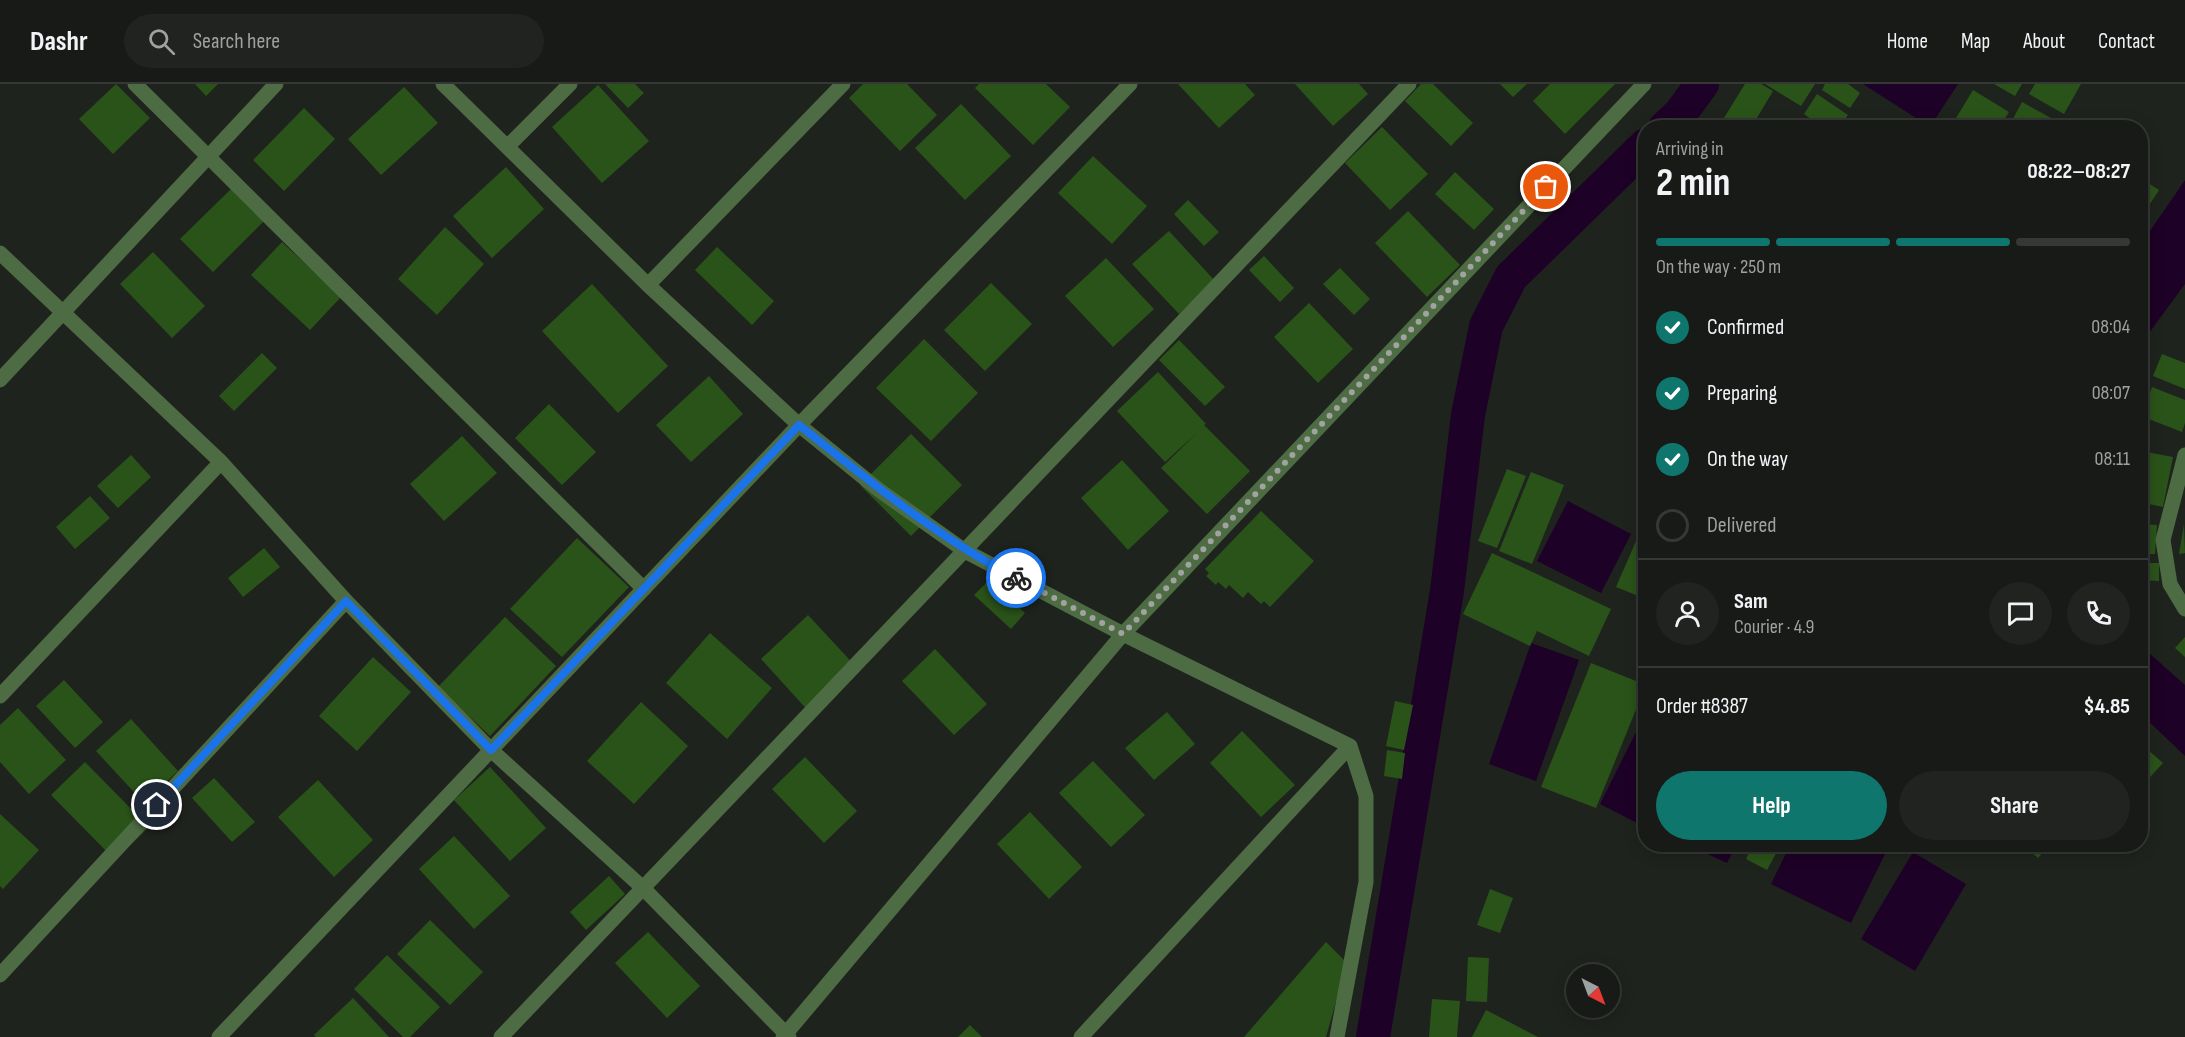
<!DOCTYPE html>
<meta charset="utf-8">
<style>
:root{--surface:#171a16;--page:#20231f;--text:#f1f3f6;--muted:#9ea1a1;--line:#363835;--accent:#0f766e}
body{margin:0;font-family:"Sofia Sans Condensed",sans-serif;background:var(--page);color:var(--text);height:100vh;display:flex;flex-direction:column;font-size:22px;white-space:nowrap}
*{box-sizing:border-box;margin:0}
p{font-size:20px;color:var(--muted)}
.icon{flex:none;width:33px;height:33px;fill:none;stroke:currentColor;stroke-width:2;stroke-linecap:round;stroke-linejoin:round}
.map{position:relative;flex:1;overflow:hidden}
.side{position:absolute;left:1638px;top:36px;width:510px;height:732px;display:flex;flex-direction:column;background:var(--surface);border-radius:24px;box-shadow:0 3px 15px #0003,0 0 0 2px var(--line)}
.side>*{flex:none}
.needle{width:39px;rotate:138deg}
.controls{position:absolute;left:1566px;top:880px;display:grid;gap:12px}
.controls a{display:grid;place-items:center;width:54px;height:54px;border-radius:50%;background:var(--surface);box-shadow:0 3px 15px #0003,0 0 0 2px var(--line);font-size:30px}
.pin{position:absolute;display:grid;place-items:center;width:51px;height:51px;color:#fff;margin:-26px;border:3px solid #fff;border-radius:50%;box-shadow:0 2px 6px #0007}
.courier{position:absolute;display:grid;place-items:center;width:60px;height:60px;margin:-30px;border:4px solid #1a73e8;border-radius:50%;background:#fff;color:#222;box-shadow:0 2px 8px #0007}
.overview em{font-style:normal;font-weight:700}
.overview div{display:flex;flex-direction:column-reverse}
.overview{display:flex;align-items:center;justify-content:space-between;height:102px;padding:0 18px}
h1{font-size:39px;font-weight:700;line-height:45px}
.bar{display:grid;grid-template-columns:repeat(4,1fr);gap:9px 6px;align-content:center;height:72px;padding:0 18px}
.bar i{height:8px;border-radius:4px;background:var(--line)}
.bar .current{background:var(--accent)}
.bar p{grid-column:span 4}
.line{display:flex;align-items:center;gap:15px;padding:0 18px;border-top:2px solid var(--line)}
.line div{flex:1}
.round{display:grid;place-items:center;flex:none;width:63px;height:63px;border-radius:32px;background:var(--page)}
ol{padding:0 18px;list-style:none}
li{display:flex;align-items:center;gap:18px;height:66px}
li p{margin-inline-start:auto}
li .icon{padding:6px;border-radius:50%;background:var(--accent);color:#fff;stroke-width:4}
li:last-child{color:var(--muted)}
li i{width:33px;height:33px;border:3px solid var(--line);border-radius:50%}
.primary-button{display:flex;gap:12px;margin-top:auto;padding:12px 18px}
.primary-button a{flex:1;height:69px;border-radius:36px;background:var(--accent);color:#fff;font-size:24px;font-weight:700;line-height:69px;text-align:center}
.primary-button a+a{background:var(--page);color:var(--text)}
header{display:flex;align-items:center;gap:36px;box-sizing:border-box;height:84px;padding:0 30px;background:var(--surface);border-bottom:2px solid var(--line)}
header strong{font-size:28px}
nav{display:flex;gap:33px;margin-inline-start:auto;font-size:21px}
.search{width:420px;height:54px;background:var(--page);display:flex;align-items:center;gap:15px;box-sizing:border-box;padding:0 21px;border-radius:33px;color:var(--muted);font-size:22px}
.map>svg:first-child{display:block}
.water{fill:#1e0126}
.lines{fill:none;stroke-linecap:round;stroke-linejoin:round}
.canal{stroke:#1e0126;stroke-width:34}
.building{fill:#2a5319}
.minor{stroke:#4e6c43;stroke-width:15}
.done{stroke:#a0a39f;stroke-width:6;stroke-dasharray:0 10.8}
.route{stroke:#1a73e8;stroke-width:8}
</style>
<header>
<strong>Dashr</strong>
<div class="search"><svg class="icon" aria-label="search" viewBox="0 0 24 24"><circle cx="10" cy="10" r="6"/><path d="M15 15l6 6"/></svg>Search here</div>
<nav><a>Home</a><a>Map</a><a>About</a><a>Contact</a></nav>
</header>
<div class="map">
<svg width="2185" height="953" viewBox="0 0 2185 953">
<rect width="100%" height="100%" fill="#1f231e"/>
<path class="water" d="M1863,0H1958L1930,43Z
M2185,96V200L2141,260V160Z
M1568,417L1631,450L1601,509L1537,477Z
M1531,559L1579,576L1536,697L1489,680Z
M2140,561L2185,601V672L2141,630Z
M1644,632L1646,633L1645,743L1600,720Z
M1688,761H1736L1727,779Z
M1790,761H1870L1886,768L1851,839L1771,800Z
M1913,768L1966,800L1915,887L1861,855Z"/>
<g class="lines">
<path class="canal" d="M1665,44L1680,30L1702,0
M1373,953L1447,507L1468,331L1486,242L1511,193L1646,61"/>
</g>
<path class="building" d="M116,0L150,34L113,70L79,35Z
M195,0H218L206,12Z
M605,0H635L644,9L628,24Z
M863,0H907L937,31L900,67L849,14Z
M979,0H1046L1070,23L1033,61L975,4Z
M1178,0H1245L1255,11L1219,44Z
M1295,0H1359L1368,10L1333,42Z
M1421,0H1433L1473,39L1451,62L1405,17Z
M1500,0H1527L1513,13Z
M1550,0H1615L1565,50L1533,17Z
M1745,0H1761L1773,7L1751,44H1732L1722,37Z
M1765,0H1815L1801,22Z
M1825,0H1848L1860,9L1850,24L1822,6Z
M1994,0H2022L2015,12Z
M2035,0H2081L2064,30L2029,10Z
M598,1L649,57L602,99L552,43Z
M404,3L438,39L381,91L348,55Z
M1973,6L2009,28L1999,44H1950Z
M1817,10L1848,31L1839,44H1823L1804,30Z
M2022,18L2069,44H2008Z
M961,20L1011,72L965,116L915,64Z
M304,24L335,55L284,107L253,76Z
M1382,43L1428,90L1390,126L1345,79Z
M1093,72L1147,122L1112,160L1058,109Z
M506,83L544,125L492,174L453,132Z
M1455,88L1494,125L1474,146L1435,110Z
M2140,94L2159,106L2140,135Z
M232,104L264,137L213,188L180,155Z
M1188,116L1219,148L1204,162L1174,130Z
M1408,127L1460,181L1427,213L1375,159Z
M445,143L484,180L437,231L398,195Z
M1169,147L1215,197L1179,230L1132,180Z
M282,158L341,213L310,246L251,191Z
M717,163L774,217L752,241L695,186Z
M153,168L205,222L172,254L120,200Z
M1264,172L1294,204L1280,218L1249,186Z
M1106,174L1154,225L1113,263L1065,212Z
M1340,184L1370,215L1354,231L1323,200Z
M991,199L1032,240L985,287L944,246Z
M592,200L668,282L618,329L542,247Z
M1309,219L1353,265L1318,299L1274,253Z
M924,255L978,309L931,357L876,304Z
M1179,256L1225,303L1205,322L1159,276Z
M262,269L277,284L234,327L219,312Z
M2162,270L2185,279V305L2153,292Z
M1158,288L1206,340L1204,341L1250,387L1207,430L1161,384L1198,348L1165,378L1117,327Z
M709,292L743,330L691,378L656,341Z
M2152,303L2185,316V339L2182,348L2141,332Z
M549,320L596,368L562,401L515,354Z
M911,350L962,401L911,452L860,401Z
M462,352L497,389L444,437L410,400Z
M2146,368L2173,373L2163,423L2140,418V393Z
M131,371L151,393L118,424L97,402Z
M1122,376L1169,427L1128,466L1081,414Z
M1507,385L1526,392L1497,464L1478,457Z
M1531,388L1564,401L1532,480L1499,467Z
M90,412L110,434L75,465L56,443Z
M1261,427L1314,477L1270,523L1264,517L1261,520L1248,508L1243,514L1229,501L1226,505L1218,498L1216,501L1206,492L1209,489L1205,485Z
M2140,440L2157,441L2155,470H2140Z
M2184,440L2185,469L2179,470Z
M1640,448L1646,450V515L1616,503Z
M577,454L629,503L562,573L510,525Z
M264,464L280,483L243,513L228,494Z
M1492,469L1611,525L1589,572L1537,547L1530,562L1463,530Z
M2140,479H2159V497L2140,496Z
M989,496L1025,529L1011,545L974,511Z
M808,531L859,586L811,630L761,575Z
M505,533L556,582L490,652L438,603Z
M710,549L772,604L727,655L666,599Z
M2185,553V573L2175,564Z
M935,565L987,620L954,651L902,597Z
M373,573L411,608L357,667L319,632Z
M1591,579L1646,601L1596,724L1541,703Z
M64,596L103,638L75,664L36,622Z
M1395,617L1413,621L1404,666L1386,662Z
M641,618L688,662L634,720L587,677Z
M18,624L66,676L29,710L0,678V641Z
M1167,628L1195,660L1154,696L1125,664Z
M131,635L178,687L144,719L96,667Z
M1242,647L1295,701L1261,733L1210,679Z
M2140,659L2163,679L2140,704Z
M1387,666L1405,669L1402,695L1384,692Z
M805,673L857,727L824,759L772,705Z
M1093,677L1145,731L1111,763L1059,709Z
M85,678L149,743L115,776L51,711Z
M490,683L546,744L510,777L454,716Z
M214,694L255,738L232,758L192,714Z
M318,696L373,756L334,793L278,733Z
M1030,728L1082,783L1049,815L997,760Z
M0,730L39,766L3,805L0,802Z
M454,752L510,812L474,845L419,785Z
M1753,760H1781L1767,786L1746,775Z
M2023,760H2050L2038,774Z
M609,792L625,810L586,846L570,828Z
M1490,805L1513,814L1500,849L1477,841Z
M430,836L483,888L450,921L397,870Z
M648,848L700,902L667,934L615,879Z
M1326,858L1347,879L1326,953H1244Z
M387,871L440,923L410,953H403L354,905Z
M1468,873L1489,874L1487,918L1466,917Z
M353,914L389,953H316L314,951Z
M1432,915L1460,917L1457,953H1429Z
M1486,926L1538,953H1472Z
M970,941L982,953H958Z"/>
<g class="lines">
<path class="minor" d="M135,0L644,505
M443,0L648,201L799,341L879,406L965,467L1123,550L1350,662L1366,712V798L1337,953
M508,62L570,0
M0,169L221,378L346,517L491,666L643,804L789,953
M648,201L843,0
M0,296L276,0
M2185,371L2163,456L2170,500L2185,525
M0,612L221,378
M0,891L346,517
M219,953L799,341L1130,0
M501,953L1409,0
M783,953L1123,550L1644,0
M1081,953L1350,662"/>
</g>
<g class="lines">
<path class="done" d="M1016,494L1123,550L1546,103"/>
<path class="route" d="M157,721L346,517L491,666L799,341C869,397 936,452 1016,494"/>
</g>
</svg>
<div class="controls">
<a><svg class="needle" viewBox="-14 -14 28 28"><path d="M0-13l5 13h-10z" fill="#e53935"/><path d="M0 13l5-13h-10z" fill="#9ea1a1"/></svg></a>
</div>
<div class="pin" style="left:1546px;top:103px;background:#ea580c"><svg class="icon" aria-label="bag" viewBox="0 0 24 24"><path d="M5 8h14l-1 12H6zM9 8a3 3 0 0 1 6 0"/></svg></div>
<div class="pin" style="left:157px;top:721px;background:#1f2937"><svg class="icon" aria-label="home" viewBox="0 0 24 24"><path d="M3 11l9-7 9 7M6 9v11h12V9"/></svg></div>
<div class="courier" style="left:1016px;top:494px"><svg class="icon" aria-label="bike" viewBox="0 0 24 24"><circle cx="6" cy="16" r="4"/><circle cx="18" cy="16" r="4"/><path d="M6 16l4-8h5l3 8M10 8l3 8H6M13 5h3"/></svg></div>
<section class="side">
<div class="overview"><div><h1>2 min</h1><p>Arriving in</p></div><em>08:22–08:27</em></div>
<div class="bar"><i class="current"></i><i class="current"></i><i class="current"></i><i></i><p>On the way · 250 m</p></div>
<ol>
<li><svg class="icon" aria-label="check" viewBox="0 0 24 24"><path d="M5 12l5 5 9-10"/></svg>Confirmed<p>08:04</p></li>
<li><svg class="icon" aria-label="check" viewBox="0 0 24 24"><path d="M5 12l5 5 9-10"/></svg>Preparing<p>08:07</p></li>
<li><svg class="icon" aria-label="check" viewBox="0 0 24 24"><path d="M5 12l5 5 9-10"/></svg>On the way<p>08:11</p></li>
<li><i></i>Delivered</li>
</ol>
<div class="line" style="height:108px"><a class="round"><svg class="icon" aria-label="person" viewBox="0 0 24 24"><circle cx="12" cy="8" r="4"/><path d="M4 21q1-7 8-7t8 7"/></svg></a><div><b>Sam</b><p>Courier · 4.9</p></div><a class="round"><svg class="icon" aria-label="chat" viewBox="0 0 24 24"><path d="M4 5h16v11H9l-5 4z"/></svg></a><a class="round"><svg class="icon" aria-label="phone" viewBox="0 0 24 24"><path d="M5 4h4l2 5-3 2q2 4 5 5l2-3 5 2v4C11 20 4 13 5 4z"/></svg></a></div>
<div class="line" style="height:78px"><div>Order #8387</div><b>$4.85</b></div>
<div class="primary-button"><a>Help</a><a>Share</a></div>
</section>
</div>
